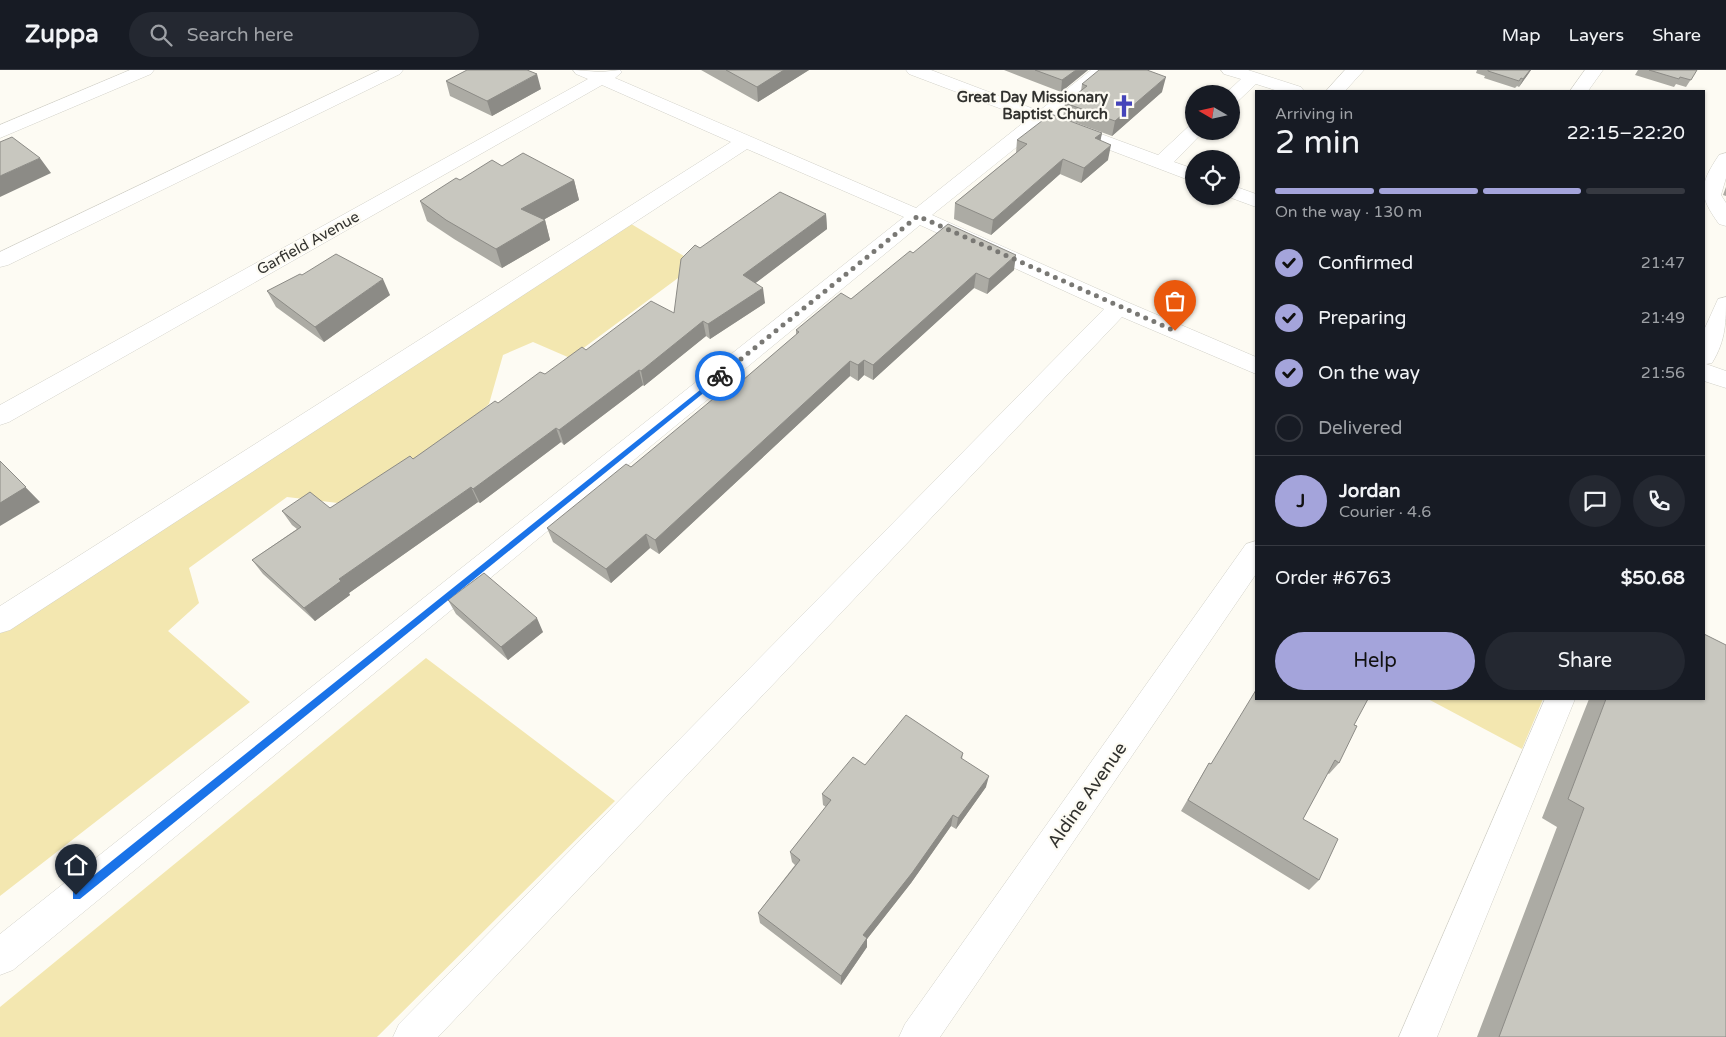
<!DOCTYPE html>
<meta charset="utf-8">
<style>
:root{--surface:#171b24;--page:#242831;--text:#f1f3f6;--muted:#9ea1a6;--line:#363941;--accent:#a4a4db}
body{margin:0;font-family:"Varela Round",sans-serif;background:var(--page);color:var(--text);height:100vh;display:flex;flex-direction:column;font-size:19px;white-space:nowrap}
*{box-sizing:border-box;margin:0}
p{font-size:16px;color:var(--muted)}
.icon{flex:none;width:28px;height:28px;fill:none;stroke:currentColor;stroke-width:2;stroke-linecap:round;stroke-linejoin:round}
.map{position:relative;flex:1;overflow:hidden}
.panel{position:absolute;left:1255px;top:20px;width:450px;height:610px;display:flex;flex-direction:column;background:var(--surface);border-radius:0px;box-shadow:0 1px 4px #0004}
.panel>*{flex:none}
.needle{width:32px;rotate:279deg}
.fabs{position:absolute;left:1185px;top:15px;display:grid;gap:10px}
.fabs a{display:grid;place-items:center;width:55px;height:55px;border-radius:50%;background:var(--surface);box-shadow:0 1px 4px #0004;font-size:25px}
.pin{position:absolute;display:grid;place-items:center;width:42px;height:42px;color:#fff;margin:-51px -21px;border-radius:50% 50% 50% 0;rotate:-45deg;box-shadow:0 0 5px #0007}
.pin .icon{rotate:45deg}
.courier{position:absolute;display:grid;place-items:center;width:50px;height:50px;margin:-25px;border:4px solid #1a73e8;border-radius:50%;background:#fff;color:#222;box-shadow:0 1px 6px #0007}
.overview em{font-style:normal;font-weight:600}
.overview div{display:flex;flex-direction:column-reverse}
.overview{display:flex;align-items:center;justify-content:space-between;height:85px;padding:0 20px}
h1{font-size:32px;font-weight:600;line-height:38px}
.bar{display:grid;grid-template-columns:repeat(4,1fr);gap:8px 5px;align-content:center;height:60px;padding:0 20px}
.bar i{height:6px;border-radius:4px;background:var(--line)}
.bar .selected{background:var(--accent)}
.bar p{grid-column:span 4}
.line{display:flex;align-items:center;gap:12px;padding:0 20px;border-top:1px solid var(--line)}
.line div{flex:1}
.round{display:grid;place-items:center;flex:none;width:52px;height:52px;border-radius:26px;background:var(--page)}
ol{padding:0 20px;list-style:none}
li{display:flex;align-items:center;gap:15px;height:55px}
li p{margin-inline-start:auto}
li .icon{padding:5px;border-radius:50%;background:var(--accent);color:#111;stroke-width:4}
li:last-child{color:var(--muted)}
li i{width:28px;height:28px;border:2px solid var(--line);border-radius:50%}
.button{display:flex;gap:10px;margin-top:auto;padding:10px 20px}
.button a{flex:1;height:58px;border-radius:30px;background:var(--accent);color:#111;font-size:20px;font-weight:600;line-height:58px;text-align:center}
.button a+a{background:var(--page);color:var(--text)}
header{display:flex;align-items:center;gap:30px;box-sizing:border-box;height:70px;padding:0 25px;background:var(--surface);border-bottom:1px solid var(--line)}
header strong{font-size:24px}
nav{display:flex;gap:28px;margin-inline-start:auto;font-size:18px}
.search{width:350px;height:45px;background:var(--page);display:flex;align-items:center;gap:12px;box-sizing:border-box;padding:0 18px;border-radius:28px;color:var(--muted);font-size:19px}
.map>svg:first-child{display:block}
.green{fill:#f3e7b0}
.lines{fill:none;stroke-linecap:round;stroke-linejoin:round}
.minor-casing{stroke:#d2d1c9;stroke-width:1}
.minor{fill:#fff;fill-rule:evenodd}
.wall{fill:#acaba4}
.shaded-wall{fill:#8c8b86}
.building{fill:#c8c7bf;stroke:#8c8b86}
.route{fill:#1a73e8}
.done{stroke:#797874;stroke-width:5;stroke-dasharray:0 9}
.labels{text-anchor:middle;dominant-baseline:central;stroke-width:4.5;stroke-linejoin:round;paint-order:stroke}
.far-poi-label{font-size:15px;font-weight:bold;fill:#32322f;stroke:#fdfbf3;text-anchor:end}
.far-street-label{font-size:15px;fill:#32322f;stroke:#fdfbf3}
.street-label{font-size:18px;fill:#32322f;stroke:#fdfbf3}
</style>
<header>
<strong>Zuppa</strong>
<div class="search"><svg class="icon" aria-label="search" viewBox="0 0 24 24"><circle cx="10" cy="10" r="6"/><path d="M15 15l6 6"/></svg>Search here</div>
<nav><a>Map</a><a>Layers</a><a>Share</a></nav>
</header>
<div class="map">
<svg width="1726" height="967" viewBox="0 0 1726 967">
<rect width="100%" height="100%" fill="#fdfbf3"/>
<path class="green" d="M628,152L697,194L570,288L533,272L503,285L489,334L422,390L338,433L287,427L189,498L199,533L168,561L250,632L0,826V562Z
M426,588L615,731L377,967H0V937Z
M1428,629H1543L1522,679Z"/>
<g class="lines">
<defs>
<path id="minor" d="M130,0H154L151,4L0,68V55Z
M380,0H403L400,4L8,195L0,197V182Z
M573,0L601,2L620,0L622,2L615,8L916,138L1028,49L909,4L906,0H931L1039,41L1091,0H1111L1055,47L1158,85L1188,57L1194,56V61H1204L1174,92L1194,99V112L1044,55L932,145L1127,232L1256,287V304L1122,247L438,967H393L399,954L1104,239L920,155L13,900L0,905V864L904,147L747,79L10,560L0,563V536L731,72L602,15L9,352L0,355V335L588,9L576,4Z
M1221,0H1248L1301,17L1304,21H1278L1256,14L1237,32L1231,33V24H1225L1241,9L1224,4Z
M1345,0H1364L1345,21H1326Z
M1585,0H1603L1588,21H1570Z
M1726,83V108L1721,125L1726,133V156L1719,154C1698,125 1699,115 1719,85Z
M1231,115L1256,124V137L1226,126H1231Z
M1726,227C1726,252 1726,270 1712,293L1706,294L1726,301V318L1704,311V260L1718,229Z
M1256,471V504L940,967H899L905,954L1246,474Z
M1545,629H1575L1437,967H1399Z"/>
</defs>
<use href="#minor" class="minor-casing"/>
<use href="#minor" class="minor"/>
</g>
<path class="wall" d="M701,0H809L758,32Z
M1004,0H1088L1061,22Z
M1477,0H1531L1519,17L1517,16L1515,18L1484,8L1485,6L1476,3Z
M1638,0H1697L1686,17L1676,14L1674,17L1635,5Z
M446,11L541,19L492,46L450,26Z
M1082,14L1162,22L1112,66L1063,48L1065,33L1081,21Z
M1102,63L1100,70L1108,90L1081,113L1060,104L991,165L954,149L955,133L1016,83L1017,70Z
M502,96L574,110L579,130L543,150H545L550,170L502,198L454,169L427,151L420,131L460,110Z
M1726,117V126L1723,125Z
M826,144L827,159L755,213L765,233L710,269L706,266L644,316L643,315L564,375L561,372L480,433L478,432L349,523L350,525L315,551L263,504L252,490L297,459L292,455L282,441L330,438L413,389L498,333L586,280L674,243L700,178Z
M913,183L1014,200L987,224L974,218L873,310L864,305L858,311L850,306L659,484L650,478L611,513L553,472L547,458L631,397L736,316L796,265V260L851,229Z
M302,205L390,225L324,272L276,237L267,221Z
M448,530L543,562L508,590L456,544Z
M1589,629H1704L1726,967H1477L1557,757L1542,748Z
M1354,655L1339,693L1329,704L1327,703L1303,749L1319,810L1309,820L1181,741L1209,693L1211,694Z
M963,683L962,689L986,717L956,759L951,756L911,813L867,869V877L841,915L760,853L758,843L795,795L792,792L790,782L826,737L823,735L822,724L865,695Z"/>
<path class="shaded-wall" d="M784,0H809L758,32L757,17Z
M1076,0H1088L1061,22L1062,10Z
M1530,0H1531L1519,17L1523,9Z
M537,4L541,19L492,46L487,31Z
M1166,7L1162,22L1112,66L1115,51Z
M1102,63L1099,78L1095,68Z
M1111,75L1108,90L1081,113L1084,98Z
M40,88L51,103L0,127V106Z
M1063,89L1060,104L991,165L993,150Z
M574,110L579,130L527,159L521,139Z
M826,144L827,159L745,221L743,205Z
M545,150L550,170L502,198L496,179Z
M1016,185L1014,200L987,224L989,209Z
M976,203L974,218L873,310V295Z
M383,209L390,225L324,272L315,257Z
M763,218L765,233L710,269L708,254Z
M703,251L706,266L644,316L641,301Z
M864,290V305L858,311V295Z
M850,291V306L659,484L655,470Z
M639,300L643,315L564,375L559,360Z
M556,358L561,372L480,433L473,419Z
M0,391L40,432L0,456Z
M471,417L478,432L349,523L350,525L315,551L304,538L339,509Z
M646,464L650,478L611,513L606,499Z
M537,548L543,562L508,590L501,577Z
M989,706L986,717L956,759L958,748Z
M953,745L951,756L911,813L867,869V877L841,915V906L863,865Z"/>
<path class="building" d="M467,0H527L537,4L487,31L446,11Z
M726,0H784L757,17Z
M1035,0H1076L1062,10Z
M1099,0H1147L1166,7L1115,51L1065,33L1087,16L1082,14Z
M1488,0H1530L1523,9L1521,8L1519,11L1488,1Z
M1649,0H1697L1691,10L1680,7L1679,9Z
M1051,44L1102,63L1095,68L1111,75L1084,98L1063,89L993,150L955,133L1027,74L1017,70Z
M12,67L40,88L0,106V72Z
M523,83L574,110L521,139L545,150L496,179L446,150L420,131L456,108L460,110L492,90L502,96Z
M780,122L826,144L743,205L763,218L708,254L703,251L641,301L639,300L559,360L556,358L473,419L471,417L339,509L341,511L304,538L252,490L301,457L282,441L310,422L330,438L410,386L413,389L495,331L498,333L540,302L545,304L582,277L586,280L651,231L674,243L681,189L695,175L700,178Z
M948,154L1016,185L989,209L976,203L873,295L864,290L858,295L850,291L655,470L646,464L606,499L547,458L626,394L631,397L731,314L736,316L799,262L796,260L841,223L851,229L910,181L913,183Z
M336,184L383,209L315,257L267,221L300,204L302,205Z
M0,391L26,417L0,433Z
M484,503L537,548L501,577L448,530Z
M1704,564L1726,575V967H1499L1584,738L1568,729L1606,629H1704Z
M1256,620V629H1368L1354,655L1357,656L1339,693L1335,690L1303,749L1338,769L1319,810L1188,730L1209,693L1211,694Z
M906,645L963,683L961,688L989,706L958,748L953,745L912,803L863,865L867,868L841,906L758,843L800,790L790,782L831,730L822,724L853,687L865,695Z"/>
<path class="route" d="M720,304L723,306L722,308L80,829H73V822Z"/>
<g class="lines">
<path class="done" d="M720,306L918,146L1175,261"/>
</g>
<defs>
<symbol id="church-bare" viewBox="-9 -9 18 18"><path d="M-1.2-6h2.4v3.5h3.3v2.4h-3.3V6h-2.4V-.1h-3.3v-2.4h3.3Z" fill="#4544ba" stroke="#fdfbf3" stroke-width="2.5" paint-order="stroke"/></symbol>
</defs>
<g fill-rule="evenodd">
<use href="#church-bare" x="1108" y="20" width="32" height="32"/>
</g>
<g class="labels">
<g class="far-poi-label">
<text x="1108" y="27">Great Day Missionary<tspan x="1108" dy="17">Baptist Church</tspan></text>
</g>
<g class="far-street-label">
<text transform="translate(308 173) rotate(-29)">Garfield Avenue</text>
</g>
<g class="street-label">
<text transform="translate(1087 725) rotate(-55)">Aldine Avenue</text>
</g>
</g>
</svg>
<div class="fabs">
<a><svg class="needle" viewBox="-14 -14 28 28"><path d="M0-13l5 13h-10z" fill="#e53935"/><path d="M0 13l5-13h-10z" fill="#9ea1a6"/></svg></a>
<a><svg class="icon" aria-label="locate" viewBox="0 0 24 24"><circle cx="12" cy="12" r="6"/><path d="M12 2v4M12 18v4M2 12h4M18 12h4"/></svg></a>
</div>
<div class="pin" style="left:1175px;top:261px;background:#ea580c"><svg class="icon" aria-label="bag" viewBox="0 0 24 24"><path d="M5 8h14l-1 12H6zM9 8a3 3 0 0 1 6 0"/></svg></div>
<div class="pin" style="left:76px;top:825px;background:#1f2937"><svg class="icon" aria-label="home" viewBox="0 0 24 24"><path d="M3 11l9-7 9 7M6 9v11h12V9"/></svg></div>
<div class="courier" style="left:720px;top:306px"><svg class="icon" aria-label="bike" viewBox="0 0 24 24"><circle cx="6" cy="16" r="4"/><circle cx="18" cy="16" r="4"/><path d="M6 16l4-8h5l3 8M10 8l3 8H6M13 5h3"/></svg></div>
<section class="panel">
<div class="overview"><div><h1>2 min</h1><p>Arriving in</p></div><em>22:15–22:20</em></div>
<div class="bar"><i class="selected"></i><i class="selected"></i><i class="selected"></i><i></i><p>On the way · 130 m</p></div>
<ol>
<li><svg class="icon" aria-label="check" viewBox="0 0 24 24"><path d="M5 12l5 5 9-10"/></svg>Confirmed<p>21:47</p></li>
<li><svg class="icon" aria-label="check" viewBox="0 0 24 24"><path d="M5 12l5 5 9-10"/></svg>Preparing<p>21:49</p></li>
<li><svg class="icon" aria-label="check" viewBox="0 0 24 24"><path d="M5 12l5 5 9-10"/></svg>On the way<p>21:56</p></li>
<li><i></i>Delivered</li>
</ol>
<div class="line" style="height:90px"><b class="round" style="background:var(--accent);color:#111">J</b><div><b>Jordan</b><p>Courier · 4.6</p></div><a class="round"><svg class="icon" aria-label="chat" viewBox="0 0 24 24"><path d="M4 5h16v11H9l-5 4z"/></svg></a><a class="round"><svg class="icon" aria-label="phone" viewBox="0 0 24 24"><path d="M5 4h4l2 5-3 2q2 4 5 5l2-3 5 2v4C11 20 4 13 5 4z"/></svg></a></div>
<div class="line" style="height:65px"><div>Order #6763</div><b>$50.68</b></div>
<div class="button"><a>Help</a><a>Share</a></div>
</section>
</div>
